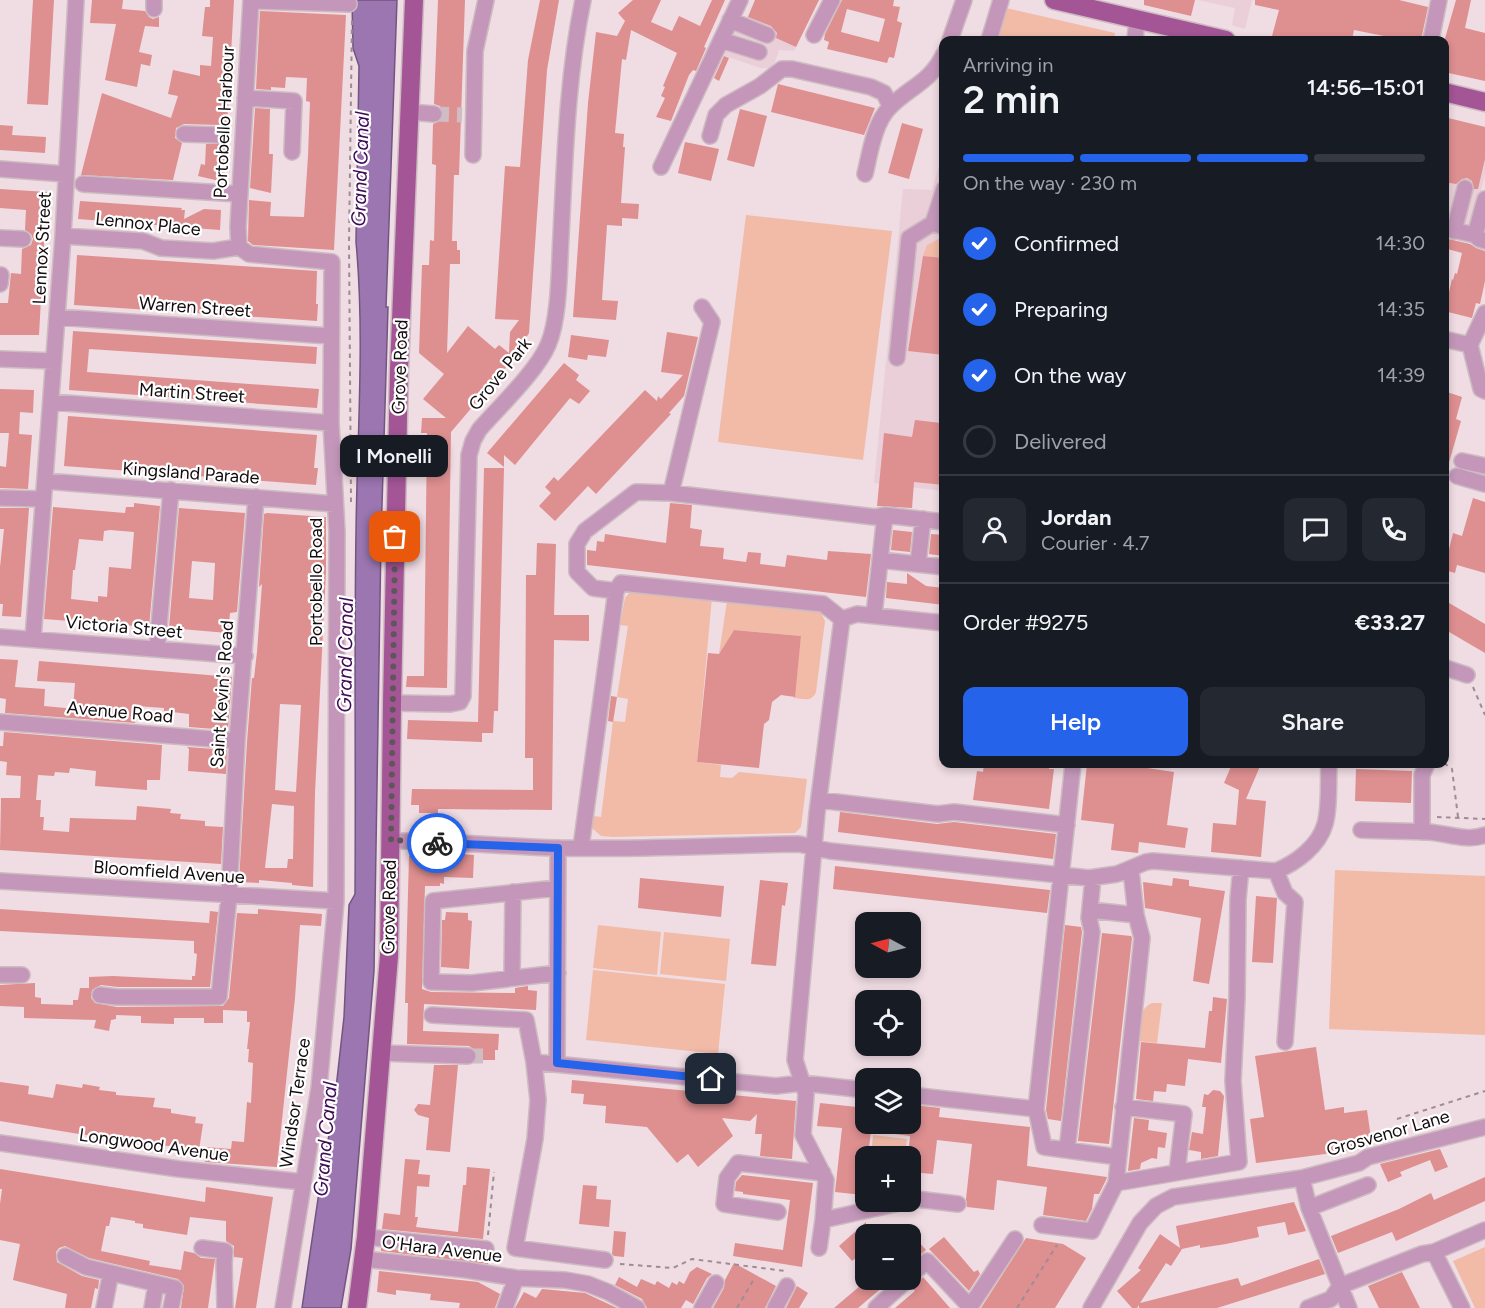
<!DOCTYPE html>
<meta charset="utf-8">
<style>
:root{--surface:#171b24;--page:#242831;--text:#f1f3f6;--muted:#9ea1a6;--line:#363941;--accent:#2563eb}
body{margin:0;font-family:Figtree,sans-serif;background:var(--page);color:var(--text);height:100vh;display:flex;flex-direction:column;font-size:22px;white-space:nowrap}
*{box-sizing:border-box;margin:0}
p{font-size:20px;color:var(--muted)}
.icon{flex:none;width:33px;height:33px;fill:none;stroke:currentColor;stroke-width:2;stroke-linecap:round;stroke-linejoin:round}
.map{position:relative;flex:1;overflow:hidden}
.panel{position:absolute;left:939px;top:36px;width:510px;height:732px;display:flex;flex-direction:column;background:var(--surface);border-radius:12px;box-shadow:0 3px 9px #0003}
.panel>*{flex:none}
.needle{width:39px;rotate:277deg}
.controls{position:absolute;left:855px;top:912px;display:grid;gap:12px}
.controls a{display:grid;place-items:center;width:66px;height:66px;border-radius:12px;background:var(--surface);box-shadow:0 3px 9px #0003;font-size:30px}
.pin{position:absolute;display:grid;place-items:center;width:51px;height:51px;color:#fff;margin:-26px;border-radius:12px;box-shadow:0 3px 9px #0006}
.courier{position:absolute;display:grid;place-items:center;width:60px;height:60px;margin:-30px;border:4px solid #2563eb;border-radius:50%;background:#fff;color:#222;box-shadow:0 2px 8px #0007}
.bubble{position:absolute;height:42px;border-radius:12px;background:var(--surface);box-shadow:0 3px 9px #0003;font-size:20px;font-weight:600;line-height:42px;text-align:center}
.head em{font-style:normal;font-weight:600}
.head div{display:flex;flex-direction:column-reverse}
.head{display:flex;align-items:center;justify-content:space-between;height:102px;padding:0 24px}
h1{font-size:39px;font-weight:600;line-height:45px}
.bar{display:grid;grid-template-columns:repeat(4,1fr);gap:9px 6px;align-content:center;height:72px;padding:0 24px}
.bar i{height:8px;border-radius:4px;background:var(--line)}
.bar .selected{background:var(--accent)}
.bar p{grid-column:span 4}
.line{display:flex;align-items:center;gap:15px;padding:0 24px;border-top:2px solid var(--line)}
.line div{flex:1}
.round{display:grid;place-items:center;flex:none;width:63px;height:63px;border-radius:12px;background:var(--page)}
ol{padding:0 24px;list-style:none}
li{display:flex;align-items:center;gap:18px;height:66px}
li p{margin-inline-start:auto}
li .icon{padding:6px;border-radius:50%;background:var(--accent);color:#fff;stroke-width:4}
li:last-child{color:var(--muted)}
li i{width:33px;height:33px;border:3px solid var(--line);border-radius:50%}
.button{display:flex;gap:12px;margin-top:auto;padding:12px 24px}
.button a{flex:1;height:69px;border-radius:12px;background:var(--accent);color:#fff;font-size:24px;font-weight:600;line-height:69px;text-align:center}
.button a+a{background:var(--page);color:var(--text)}
.map>svg:first-child{display:block}
.built{fill:#ebcfd8}
.green{fill:#f1bba7}
.water{fill:#9b76b1;stroke:#725680;stroke-width:1.5}
.building{fill:#de8f90;fill-rule:evenodd}
.lines{fill:none;stroke-linecap:round;stroke-linejoin:round}
.minor-tunnel{stroke:#cfbdc3;stroke-width:15;stroke-dasharray:15 8;stroke-linecap:butt}
.minor-casing{stroke:#ccbbc1;stroke-width:18}
.major-casing{stroke:#ccbbc1;stroke-width:21}
.path{stroke:#9c8d92;stroke-width:2;stroke-dasharray:4.5 4.5;stroke-linecap:butt}
.minor{stroke:#c497ba;stroke-width:15}
.major{stroke:#a45596;stroke-width:18}
.done{stroke:#605559;stroke-width:6;stroke-dasharray:0 10.8}
.route{stroke:#2563eb;stroke-width:8}
.labels{text-anchor:middle;dominant-baseline:central;stroke-width:4.5;stroke-linejoin:round;paint-order:stroke}
.street-label{font-size:18px;fill:#120c0e;stroke:#fff}
.water-label{font-size:20px;font-style:italic;fill:#3f0b56;stroke:#fff}
</style>
<div class="map">
<svg width="1485" height="1308" viewBox="0 0 1485 1308">
<rect width="100%" height="100%" fill="#f0dce3"/>
<path class="built" d="M755,0H819L794,51L779,50L773,68H760L720,54L731,29L740,33Z
M1198,0H1252L1245,29L1232,25L1235,8Z
M1444,117L1485,127V175L1471,229L1445,222Z
M943,152V491L874,483L903,189L932,190Z"/>
<path class="green" d="M1002,7L1115,33L1114,40H995Z
M746,215L892,231L863,460L718,442Z
M943,237V258L923,256L927,245Z
M631,591L712,597L697,762L721,765L720,777L732,778L739,772L807,779L801,827L795,833L612,837L601,836L592,828L594,816L601,817L613,721L625,722L628,699L617,697L628,626L620,625L625,598Z
M727,601L820,611L825,621L816,692C812,702 804,699 794,698L801,636L734,630L719,654Z
M1335,870L1485,876V1035L1329,1029Z
M598,925L661,932L657,975L593,968Z
M664,932L730,939L726,981L660,974Z
M593,970L725,984L718,1054L586,1040Z
M1152,1003H1162L1157,1043L1137,1041C1139,1027 1137,1010 1152,1003Z
M873,1135L907,1139L905,1156H871Z
M1485,1247V1308H1475L1453,1261Z"/>
<path class="water" d="M352,0H397L386,307H388L381,538L374,971L351,1249L341,1308H302L319,1192L334,1106L344,1017L349,905L355,894C356,774 354,653 356,533C357,437 365,338 356,242L359,66L353,48Z"/>
<path class="building" d="M33,0H54L48,105L27,104Z
M92,0H123L122,9L145,11L149,17L153,19L159,17V27L145,26L139,52L152,55L150,66L141,64L137,87L105,80L116,24L90,23Z
M210,0H234L227,127L221,125L184,124L176,128L175,138L182,143L173,180L81,175L102,93L171,118L178,96L168,94L173,70L200,76V65L211,66L213,37L202,36L205,7H210Z
M438,0H465L459,175H454L452,241H457V250H460V264H450L447,353L468,326L495,349L499,345L509,353L510,332L519,320L495,319L505,166L520,167L528,60L540,0H559L547,70L529,333L508,367V365L451,432L447,688L406,687L407,676H424L427,433H421L422,418H446L423,399L444,374L419,353L422,265H429L430,240L434,241L436,165L432,164L433,124L442,120L444,114L440,106L434,104Z
M633,0H661L651,22L672,31L679,16L700,26L712,0H725L704,47L706,48L696,71L693,70L689,75L671,121L656,117L665,98L661,96L665,87L663,86L677,53L631,30L626,60L622,59L615,133L624,134L623,147H625L621,203L639,204L638,219L622,218V226L607,225L602,300L618,301L616,320L573,317L588,103L596,32L617,36L625,21L618,13Z
M755,0H819L796,47L776,38L777,33L771,26L748,17Z
M842,0H894L893,6L900,7L897,21L902,23L894,58L889,57L887,63L827,49L829,42L824,40L825,34ZM847,9L885,19L879,42L841,32Z
M1144,0H1195L1191,16L1144,5Z
M1255,0H1399L1428,7L1421,40H1404L1354,30L1352,40H1299L1272,36L1279,10L1255,5Z
M1456,0H1471L1465,28L1485,33V81L1444,72V42Z
M260,11L346,15L334,250L253,245L248,241L249,200L271,202L270,216L304,217L308,156L310,102L306,101L307,78L286,77L285,88L271,87V90L256,89Z
M724,56L729,58L719,81L714,78Z
M778,84L875,108L864,135L771,112Z
M255,108L270,109L269,154H273L271,193L250,188Z
M740,109L767,116L754,167L727,160Z
M1444,117L1485,127V159L1478,189H1474L1472,181L1467,178L1462,179L1456,184L1444,182Z
M902,123L923,129L909,179L888,173Z
M0,125L13,126L12,135L46,137L45,153L0,150Z
M685,142L719,149L711,181L678,173Z
M226,143L224,182L198,176L201,164L205,165L206,144Z
M0,189L47,192L39,335H0V303H8L11,273L21,274L22,249L31,245L33,239L31,234L25,230L26,210L0,208Z
M80,201L182,208L181,210H185L184,219L204,209L221,210L220,230L78,219Z
M1444,238L1470,244L1476,248L1485,251V281L1480,304L1476,303L1472,318L1444,311V291L1449,292L1452,279L1453,280L1455,273L1457,274L1462,253L1444,248Z
M77,255L317,271L316,304H318L317,321L74,305Z
M923,256L944,258V355L908,351Z
M73,331L317,347L316,364L89,349L87,372L319,389L317,408L69,390Z
M667,332L698,337L684,396L669,413L671,414L596,494L588,486L555,521L539,506L551,493L545,487L554,477L558,481L645,390L657,401L658,396L661,399L683,375L661,372Z
M571,335L609,340L606,357L588,355L587,360L568,357Z
M564,363L579,375L576,380L590,391L579,404L570,398L515,465L504,455V467L487,453Z
M0,389L34,390L33,413L20,412L19,434L32,435L28,489L0,488V466L6,467L9,433H0Z
M1444,391L1462,397L1456,419L1461,421L1448,466L1444,465Z
M68,416L317,435L314,468H318L316,485L64,466Z
M915,420L941,423L939,440L944,441V485L914,482L912,508L877,506L884,433L912,437Z
M484,468H504L498,711H494L493,733H482V742L407,739L408,720L478,722Z
M1473,498L1485,502V573L1457,565L1455,573L1444,570L1453,533L1462,536Z
M134,503L160,506L149,627L44,619L53,507L125,513L126,507H134ZM110,530L134,532L131,569L109,567L107,597L98,596V602L71,599L73,570H75L79,539L103,541L104,531Z
M670,503L692,505L690,528L702,530L700,546L724,548L723,559L746,562L748,552L761,553L760,564L785,567L787,555L827,560L828,551L871,554L866,597L587,565V550L596,551L597,541L604,542L605,534L666,543Z
M0,508H29L21,617L2,616L3,604H0V567L4,529H0Z
M179,508L245,513L237,612L230,613L228,633L169,628ZM192,561L215,563L213,600L189,598Z
M267,513L326,517V571L315,793L313,887L292,885V883L259,880V883L239,882L247,742L252,678H254L257,652L262,584L259,587L264,514ZM280,704L301,705L296,792L275,790ZM272,804L294,806L293,859H288L287,868H265Z
M893,530L912,532L910,552L891,550Z
M931,534L944,535V556L929,554Z
M537,543L556,544L554,615H589V641L554,640L552,810L438,809V813H419V805H411L412,789L533,790V758H525L526,575H536Z
M907,573L926,586L944,588V605L886,598L887,582L907,584Z
M1444,600L1485,624V653L1444,629Z
M734,630L801,636L795,697L781,695L772,702L769,720L764,724L759,768L697,762L708,653L719,654Z
M0,659L18,660L15,687L45,689L44,706L65,708L73,709L75,683L37,681L39,661L232,677L228,730L189,727V714L164,711V708L137,706L135,723L5,713L6,699L0,698Z
M611,696L617,697L613,722L608,721Z
M4,732L162,745L160,780H147V790L95,786L96,771L70,768L69,773L55,772L54,776L38,775L36,800H41L40,817H44L43,830L69,832L70,818L136,820L137,806L171,809L170,813L181,814L180,819L205,821V826L223,827L221,864L0,850L1,798H20L21,776L6,775L7,762L0,761V746H3Z
M187,747L227,750L226,774L188,771L189,749Z
M984,764H1049V769H1054L1049,809L973,800L977,771L983,772Z
M1087,764H1147V768L1174,772L1167,825L1188,828L1185,848L1139,842L1138,853L1111,850L1114,824L1081,820Z
M1232,764H1261L1246,799L1266,801L1261,857L1211,852L1213,823L1236,825L1239,790L1224,783Z
M1356,769L1412,771L1411,803L1355,801Z
M840,812L937,824L954,822L1056,834L1053,859L838,832Z
M446,853L474,855L473,878L444,877V884L440,883V886H425L422,989L431,992L515,993V988L528,986V990L537,991L536,1010L424,1004L423,1031L499,1034L498,1050H495V1060H477L476,1051L469,1046L407,1044L408,1003H405L409,856L446,857Z
M835,866L1050,890L1047,913L833,889Z
M640,878L724,886L721,917L638,908Z
M1173,878L1189,880V886L1225,891L1209,984L1193,981L1201,918L1145,908L1143,882L1172,886Z
M760,880L788,883L785,906L782,905L776,966L751,964Z
M1256,896L1277,898L1273,963L1252,962Z
M0,909L209,923L210,911L218,912L210,987H118L101,985L92,990L91,998L95,1003L117,1007L223,1006L229,998L237,913L258,914V909L322,914L321,926L300,925L295,998L277,1167L205,1162L206,1147L231,1149L232,1141L244,1142L247,1102L251,1103L253,1063L248,1062L249,1049H247L250,1022H247V1011L223,1010V1023H204V1018H174V1024L141,1023V1016L116,1015V1019L111,1020L109,1031L94,1028L96,1020L24,1018V1007L0,1006V985L35,983V997L41,998V1004L73,1005V1000H78L80,988H89V977L113,976L192,980V976H195L197,954L194,953V941L0,931Z
M446,912L468,913V920L472,921L469,969L441,967L442,920H445Z
M1065,925L1081,927L1082,932L1061,1121L1048,1119L1046,1110Z
M1102,933L1131,936L1132,938L1109,1144L1078,1141Z
M1213,997L1227,999L1221,1063L1188,1059L1185,1086L1167,1084L1166,1092L1154,1091L1153,1101L1136,1099L1141,1042L1205,1048L1209,1011H1212Z
M1316,1047L1325,1110L1344,1107V1113L1367,1110L1372,1145L1348,1148V1151L1256,1163L1250,1119L1264,1117L1255,1056Z
M434,1065H458L450,1152L426,1150L429,1118L418,1115L414,1110L418,1104L430,1105Z
M572,1080L796,1101L792,1159L760,1156L762,1134H755L757,1114L750,1121L722,1118L733,1136L698,1167L688,1154L677,1163L647,1127L605,1123L606,1106L583,1104L584,1094L571,1093Z
M0,1082L29,1086L28,1094L53,1098L56,1084L82,1088L83,1084L100,1087L99,1090L116,1092V1095L155,1098L153,1107L171,1109V1113L196,1117L195,1123L203,1124L199,1150L85,1135L0,1121Z
M1213,1090L1220,1091L1224,1096L1218,1156L1201,1159V1152L1189,1150L1192,1132L1203,1134L1206,1107H1202L1204,1094L1208,1095Z
M820,1103L866,1108V1124H910V1113H912L913,1105L940,1108L939,1117L1030,1127L1027,1166L1107,1177L1106,1180L1099,1194H1094L1092,1209L1086,1221L1043,1215L1047,1187L997,1180L994,1210L967,1207L966,1199L972,1144L937,1140L933,1174L910,1172V1156H908L910,1136L871,1131L868,1156H866L863,1195L835,1192L842,1128L817,1126Z
M1134,1118L1149,1120L1148,1130L1167,1133L1165,1148L1158,1147L1157,1159L1152,1158L1141,1163L1140,1169L1128,1171Z
M1440,1149L1448,1167L1435,1172L1430,1160L1400,1172L1402,1176L1388,1182L1380,1164Z
M405,1159L420,1160L418,1174L430,1175L429,1187L417,1186L415,1217H418L416,1227L458,1232L463,1185H466L467,1167L490,1169L483,1239L382,1229L384,1213L400,1215Z
M0,1169L205,1202L206,1187L273,1197L256,1308H235L243,1258L234,1257V1246L226,1241V1221L190,1217L187,1235L143,1228V1224L135,1223V1221L111,1217L109,1226H106L101,1251L150,1261L149,1265L181,1270L184,1251L194,1253L201,1258L215,1259L208,1308H181L184,1286L178,1279L89,1258L65,1246L59,1248L56,1252L57,1262L82,1276L99,1280L98,1289L95,1288L91,1308H65L67,1294L13,1280L20,1244L0,1240V1204L2,1189H0Z
M742,1175L813,1183L802,1267L733,1256L735,1243L783,1250L790,1200L743,1194V1192L735,1191L736,1182Z
M1485,1177V1201L1396,1241L1392,1232L1338,1253L1331,1236L1399,1209L1431,1193L1434,1200Z
M583,1185L597,1186L596,1199L611,1200L609,1227L579,1224Z
M1294,1202L1306,1231L1288,1235L1285,1222L1257,1227L1259,1237L1226,1244L1200,1248V1245L1182,1249L1171,1266L1166,1263L1140,1303L1238,1278L1241,1286L1319,1259L1325,1274L1217,1308H1139V1305L1137,1308H1132L1117,1291L1141,1270L1138,1268L1160,1234L1180,1248L1176,1226Z
M866,1222V1250L852,1261L839,1246Z
M614,1231L626,1232L624,1257L614,1256L612,1254Z
M910,1232L926,1250L910,1263Z
M944,1237L974,1272L978,1270L980,1274L969,1291L929,1249Z
M1026,1238L1063,1244L1086,1258L1055,1308H981Z
M381,1248L485,1259L492,1257L488,1264L381,1251Z
M734,1263L776,1286L765,1308H713L724,1288L725,1280Z
M697,1267L712,1274L707,1278L693,1304L686,1300L681,1308H647L642,1299L615,1285L619,1277L637,1287L641,1279L655,1285L657,1281L669,1288L672,1282L677,1285L679,1281L684,1284L690,1272Z
M379,1271L478,1282L500,1294L495,1308H459L460,1303L430,1300L431,1294L396,1290V1295L377,1292Z
M1402,1272L1420,1308H1379L1368,1286Z
M923,1277L950,1308H895L915,1291L912,1288Z
M867,1280H891L858,1308H834Z
M797,1286L808,1293L799,1308H786Z
M542,1289L585,1293L617,1308H515L524,1292L536,1298Z"/>
<g class="lines">
<path class="minor-tunnel" d="M434,114L462,115
M468,1056H490"/>
<defs>
<path id="minor" d="M251,1L349,4
M154,9V0
M730,20L767,35
M814,35L832,0
M721,40L759,52
M950,40L964,0
M989,40L1001,0
M1135,40L1137,19
M1431,40L1439,0
M245,98L294,101L292,152
M409,112L434,114
M184,134L221,135
M710,136L716,115L726,105L760,86L782,69H792L871,87L884,93L890,106
M473,155L475,51L486,0
M661,167L740,0
M0,169L65,174
M865,174C870,153 874,123 890,107C909,87 930,83 944,54
M83,184L239,194
M944,189L933,223L944,227
M1444,228L1475,235L1479,239L1485,241
M1454,231L1465,188
M1475,235L1485,199
M63,236L143,241L161,248L213,251L239,247L249,254L332,262L331,423L337,531L336,901L319,1088L283,1308
M0,238L23,239
M239,247L238,227L251,0
M0,284L1,275
M1485,313L1470,345L1481,389L1485,391
M57,317L330,336
M1444,339L1470,345
M897,358L909,238L933,223
M0,359L54,361
M51,402L331,423
M1462,461L1485,466
M1457,476L1485,484
M45,481L335,504
M671,493L712,322L702,307
M0,498L43,499
M880,560L944,567
M918,564L923,519
M616,591L593,588L577,572V544L585,531L636,492L671,493L875,517L885,515L944,522
M874,615L885,515
M842,619L817,813L795,1060L806,1094L803,1135L826,1180L823,1220L904,1202
M842,619L857,614L944,623
M0,637L245,656
M33,639L63,236L76,0
M157,649L171,490
M1444,670L1446,668L1467,675
M392,703L450,704L460,702L463,696L469,455L473,441L479,430C499,407 537,371 548,345C560,317 559,267 561,236C565,157 567,78 583,0
M0,722L237,741
M1073,764L1036,1109L1044,1147L1118,1157
M819,800L938,814L954,812L1067,825
M1361,830C1383,831 1406,831 1428,832C1446,833 1467,842 1485,835
M1422,832V775L1427,764
M391,841C445,841 501,846 556,848C636,850 718,845 799,844L830,851L1089,878L1117,874L1146,862L1153,861L1276,871C1296,863 1319,846 1325,824C1330,807 1328,782 1329,764
M581,847L616,591L621,583L823,604L842,619
M1276,871L1285,893L1295,902L1285,1042
M0,881L336,901
M557,888L433,901L431,982L472,983L558,973
M1090,910L1136,915
M0,975H22
M512,978L513,892
M100,995L117,997H219L229,895L237,741L256,497
M432,1015L526,1020L534,1062L776,1086L802,1083L866,1090
M381,1053L468,1056
M534,1062L538,1100L535,1139L515,1248L605,1260
M557,1063L558,848
M910,1095L1036,1109
M1123,1107L1184,1114L1177,1172
M0,1143L179,1169L303,1182
M1067,1150L1092,932L1089,918L1093,878
M1302,1178L1309,1208L1349,1308
M1116,1183L1239,1162L1233,1081L1237,997L1238,899L1241,868
M910,1200L916,1199L958,1204
M1309,1208L1368,1185
M778,1212L724,1204L727,1178L738,1163L823,1173
M1042,1225L1092,1231L1116,1183L1142,938L1136,915L1131,870
M366,1237L486,1249
M202,1248L225,1251L224,1263L225,1308
M819,1248L823,1220
M1434,1252L1462,1308
M65,1256L86,1267L175,1288L171,1308
M363,1259L467,1270L516,1278L565,1280L588,1284L608,1292L637,1308
M910,1276L927,1261L971,1308
M970,1307L1015,1239
M104,1308L109,1282
M152,1308L156,1284
M505,1308L516,1278
M702,1308L716,1283
M775,1308L787,1286
M876,1308L907,1280
M1091,1308L1140,1223L1156,1206L1173,1197L1302,1178L1359,1163L1368,1157L1485,1127
M1308,1308L1331,1299L1340,1286L1422,1254L1434,1252L1485,1230"/>
<path id="major" d="M1054,0L1226,40
M1444,92L1485,102
M357,1308L366,1237L389,956L392,703L399,370L414,0"/>
</defs>
<use href="#minor" class="minor-casing"/>
<use href="#major" class="major-casing"/>
<path class="path" d="M351,502L349,243L352,19
M1473,687L1485,715
M1444,763L1452,769L1458,817
M1437,817L1485,819
M1397,1119L1485,1091
M488,1235L494,1172
M620,1264L673,1268L692,1259L785,1271
M737,1308L754,1279
M1017,1308L1057,1245"/>
<use href="#minor" class="minor"/>
<use href="#major" class="major"/>
</g>
<g class="lines">
<path class="done" d="M395,537L391,841L409,840L437,843"/>
<path class="route" d="M437,843L558,848L557,1063L711,1079"/>
</g>
<g class="labels">
<g class="street-label">
<text transform="translate(224 122) rotate(-87)">Portobello Harbour</text>
<text transform="translate(148 224) rotate(6)">Lennox Place</text>
<text transform="translate(42 248) rotate(-87)">Lennox Street</text>
<text transform="translate(195 307) rotate(4)">Warren Street</text>
<text transform="translate(400 367) rotate(-88)">Grove Road</text>
<text transform="translate(500 374) rotate(-51)">Grove Park</text>
<text transform="translate(192 393) rotate(4)">Martin Street</text>
<text transform="translate(191 473) rotate(4)">Kingsland Parade</text>
<text transform="translate(316 582) rotate(-90)">Portobello Road</text>
<text transform="translate(124 627) rotate(5)">Victoria Street</text>
<text transform="translate(222 694) rotate(-86)">Saint Kevin's Road</text>
<text transform="translate(120 712) rotate(5)">Avenue Road</text>
<text transform="translate(169 872) rotate(4)">Bloomfield Avenue</text>
<text transform="translate(389 907) rotate(-89)">Grove Road</text>
<text transform="translate(295 1103) rotate(-82)">Windsor Terrace</text>
<text transform="translate(1388 1133) rotate(-16)">Grosvenor Lane</text>
<text transform="translate(154 1145) rotate(8)">Longwood Avenue</text>
<text transform="translate(442 1249) rotate(7)">O'Hara Avenue</text>
</g>
<g class="water-label">
<text transform="translate(360 169) rotate(-88)">Grand Canal</text>
<text transform="translate(345 655) rotate(-89)">Grand Canal</text>
<text transform="translate(325 1139) rotate(-85)">Grand Canal</text>
</g>
</g>
</svg>
<div class="controls">
<a><svg class="needle" viewBox="-14 -14 28 28"><path d="M0-13l5 13h-10z" fill="#e53935"/><path d="M0 13l5-13h-10z" fill="#9ea1a6"/></svg></a>
<a><svg class="icon" aria-label="locate" viewBox="0 0 24 24"><circle cx="12" cy="12" r="6"/><path d="M12 2v4M12 18v4M2 12h4M18 12h4"/></svg></a>
<a><svg class="icon" aria-label="layers" viewBox="0 0 24 24"><path d="M12 4l9 5-9 5-9-5zM3 14l9 5 9-5"/></svg></a>
<a>+</a>
<a>−</a>
</div>
<div class="pin" style="left:395px;top:537px;background:#ea580c"><svg class="icon" aria-label="bag" viewBox="0 0 24 24"><path d="M5 8h14l-1 12H6zM9 8a3 3 0 0 1 6 0"/></svg></div>
<div class="pin" style="left:711px;top:1079px;background:#1f2937"><svg class="icon" aria-label="home" viewBox="0 0 24 24"><path d="M3 11l9-7 9 7M6 9v11h12V9"/></svg></div>
<div class="courier" style="left:437px;top:843px"><svg class="icon" aria-label="bike" viewBox="0 0 24 24"><circle cx="6" cy="16" r="4"/><circle cx="18" cy="16" r="4"/><path d="M6 16l4-8h5l3 8M10 8l3 8H6M13 5h3"/></svg></div>
<div class="bubble" style="left:340px;top:435px;width:108px">I Monelli</div>
<section class="panel">
<div class="head"><div><h1>2 min</h1><p>Arriving in</p></div><em>14:56–15:01</em></div>
<div class="bar"><i class="selected"></i><i class="selected"></i><i class="selected"></i><i></i><p>On the way · 230 m</p></div>
<ol>
<li><svg class="icon" aria-label="check" viewBox="0 0 24 24"><path d="M5 12l5 5 9-10"/></svg>Confirmed<p>14:30</p></li>
<li><svg class="icon" aria-label="check" viewBox="0 0 24 24"><path d="M5 12l5 5 9-10"/></svg>Preparing<p>14:35</p></li>
<li><svg class="icon" aria-label="check" viewBox="0 0 24 24"><path d="M5 12l5 5 9-10"/></svg>On the way<p>14:39</p></li>
<li><i></i>Delivered</li>
</ol>
<div class="line" style="height:108px"><a class="round"><svg class="icon" aria-label="person" viewBox="0 0 24 24"><circle cx="12" cy="8" r="4"/><path d="M4 21q1-7 8-7t8 7"/></svg></a><div><b>Jordan</b><p>Courier · 4.7</p></div><a class="round"><svg class="icon" aria-label="chat" viewBox="0 0 24 24"><path d="M4 5h16v11H9l-5 4z"/></svg></a><a class="round"><svg class="icon" aria-label="phone" viewBox="0 0 24 24"><path d="M5 4h4l2 5-3 2q2 4 5 5l2-3 5 2v4C11 20 4 13 5 4z"/></svg></a></div>
<div class="line" style="height:78px"><div>Order #9275</div><b>€33.27</b></div>
<div class="button"><a>Help</a><a>Share</a></div>
</section>
</div>
